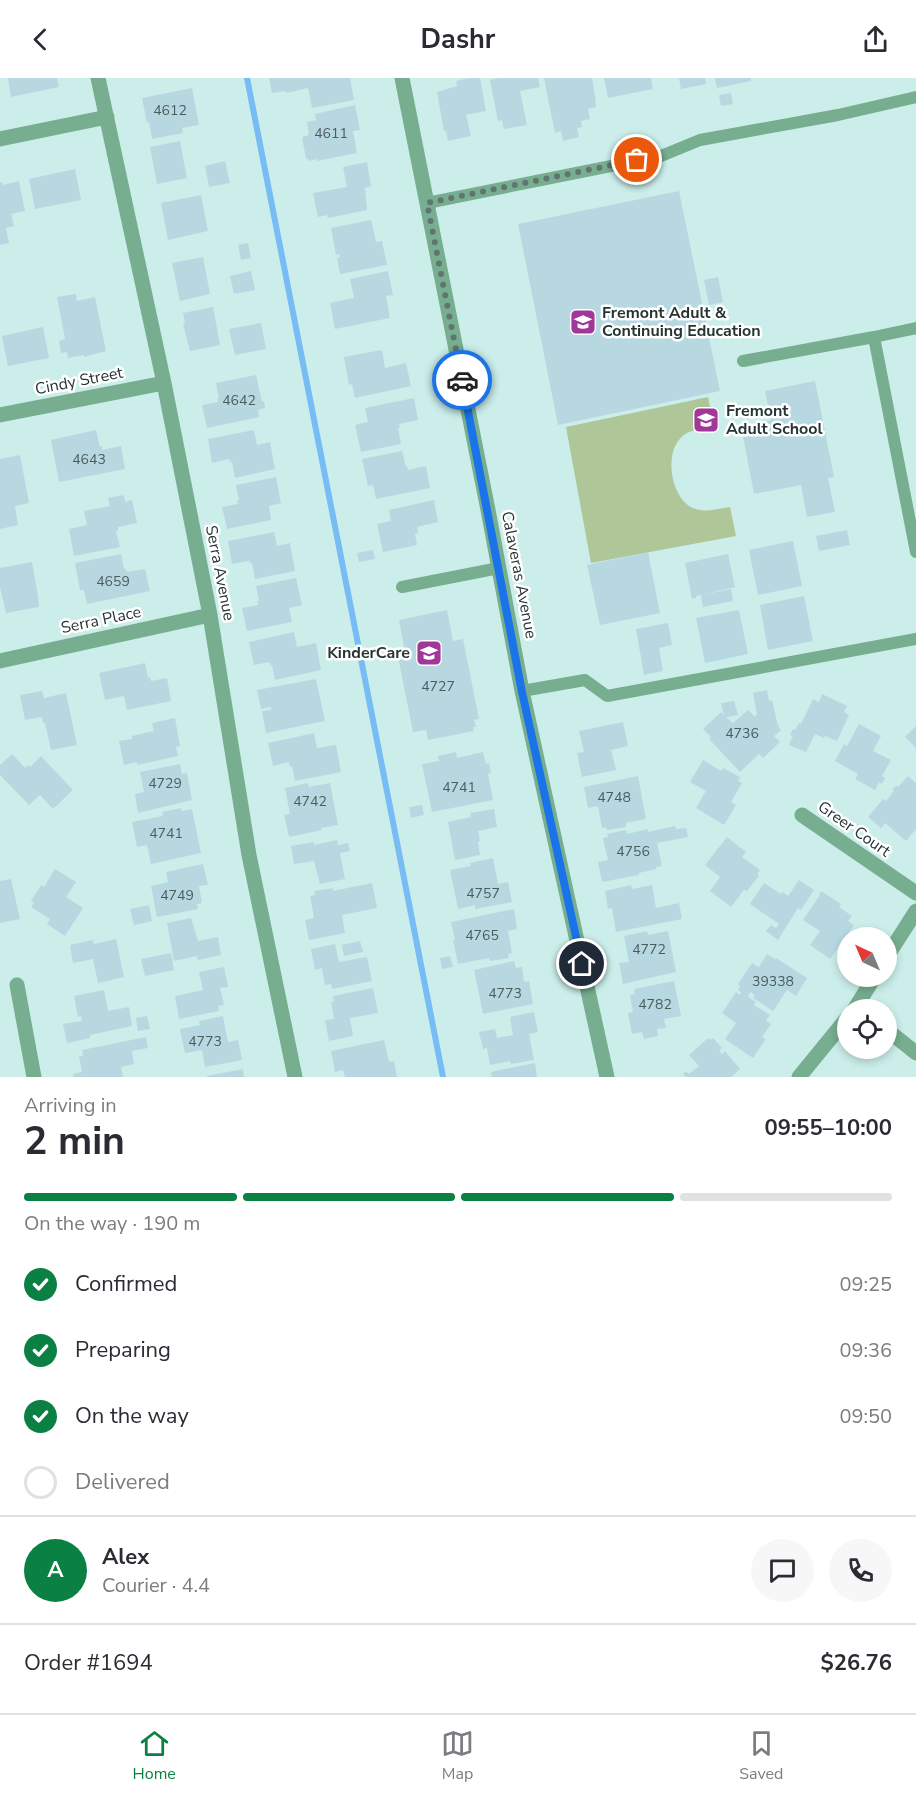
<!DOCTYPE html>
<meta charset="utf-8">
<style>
:root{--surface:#fff;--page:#f7f7f7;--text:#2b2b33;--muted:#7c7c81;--line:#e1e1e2;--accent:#0b8043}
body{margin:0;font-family:"Nunito Sans",sans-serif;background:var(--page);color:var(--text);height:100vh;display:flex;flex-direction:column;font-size:22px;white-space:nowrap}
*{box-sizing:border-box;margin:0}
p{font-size:20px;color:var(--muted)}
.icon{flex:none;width:33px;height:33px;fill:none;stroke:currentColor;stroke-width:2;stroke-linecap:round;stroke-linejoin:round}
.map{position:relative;height:999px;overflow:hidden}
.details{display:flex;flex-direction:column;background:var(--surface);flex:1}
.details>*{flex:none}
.needle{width:39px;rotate:316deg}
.tools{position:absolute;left:837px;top:849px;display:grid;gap:12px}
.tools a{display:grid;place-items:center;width:60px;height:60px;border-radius:50%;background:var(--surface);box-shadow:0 3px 9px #0003;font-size:30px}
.pin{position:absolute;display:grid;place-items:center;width:51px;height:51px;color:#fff;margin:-26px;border:3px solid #fff;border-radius:50%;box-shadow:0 2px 6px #0007}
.courier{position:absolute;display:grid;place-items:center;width:60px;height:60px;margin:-30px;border:4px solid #1a73e8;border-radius:50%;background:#fff;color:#222;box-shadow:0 2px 8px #0007}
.summary em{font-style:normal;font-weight:700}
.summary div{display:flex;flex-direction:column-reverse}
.summary{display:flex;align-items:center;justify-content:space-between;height:102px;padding:0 24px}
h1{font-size:39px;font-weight:700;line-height:45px}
.bar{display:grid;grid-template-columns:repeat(4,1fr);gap:9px 6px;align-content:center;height:72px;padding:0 24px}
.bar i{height:8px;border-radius:4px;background:var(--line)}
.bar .on{background:var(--accent)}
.bar p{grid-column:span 4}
.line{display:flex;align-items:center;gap:15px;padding:0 24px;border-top:2px solid var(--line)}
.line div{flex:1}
.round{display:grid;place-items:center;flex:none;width:63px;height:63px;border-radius:32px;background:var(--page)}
ol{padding:0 24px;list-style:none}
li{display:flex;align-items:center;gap:18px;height:66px}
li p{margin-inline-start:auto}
li .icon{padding:6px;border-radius:50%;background:var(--accent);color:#fff;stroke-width:4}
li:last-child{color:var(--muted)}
li i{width:33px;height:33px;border:3px solid var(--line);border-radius:50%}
header{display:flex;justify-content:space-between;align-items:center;height:78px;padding:0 24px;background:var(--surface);font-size:27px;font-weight:700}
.tabs{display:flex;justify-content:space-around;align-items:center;height:84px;border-top:2px solid var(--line);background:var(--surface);font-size:16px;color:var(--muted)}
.tabs a{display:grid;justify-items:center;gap:3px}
.tabs .on{color:var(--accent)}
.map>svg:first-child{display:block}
.green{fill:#afc699}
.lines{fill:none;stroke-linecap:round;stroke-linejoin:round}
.stream{stroke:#78bcf5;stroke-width:6}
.building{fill:#b7d8e1}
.lane{stroke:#76ae8f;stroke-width:12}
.street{stroke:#76ae8f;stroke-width:15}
.done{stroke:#607572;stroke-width:6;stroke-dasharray:0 10.8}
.route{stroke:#1a73e8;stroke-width:8}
.labels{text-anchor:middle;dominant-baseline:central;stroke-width:5;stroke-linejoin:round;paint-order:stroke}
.number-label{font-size:14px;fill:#4a5d5e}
.poi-label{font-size:16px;font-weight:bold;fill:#263432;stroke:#fff;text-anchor:start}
.street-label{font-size:16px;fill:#263432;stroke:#fff}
</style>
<header><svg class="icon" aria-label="back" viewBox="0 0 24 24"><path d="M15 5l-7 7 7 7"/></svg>Dashr<svg class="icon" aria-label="share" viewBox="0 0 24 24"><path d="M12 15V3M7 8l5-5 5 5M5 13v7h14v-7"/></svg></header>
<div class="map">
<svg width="916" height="999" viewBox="0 0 916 999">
<rect width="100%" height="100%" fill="#cbeeea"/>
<path class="green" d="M708,319L714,349C705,350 695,351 687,355C663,368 669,414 689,428C701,436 717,431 730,429L736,458L591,485L566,349Z"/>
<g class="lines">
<path class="stream" d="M247,0L443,999"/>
</g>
<path class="building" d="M8,0H57L59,9L11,19Z
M269,0H350L354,22L312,30L308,10L286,15V13L272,15Z
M469,0H480L486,33L466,37L471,58L448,63L446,53H444L437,14L457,8L456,3Z
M499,0H538L540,9L520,13L527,47L504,51L502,42L498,43L490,2Z
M544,0H592L596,23H595L596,29L588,31L590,41L581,43L582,49L577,50L579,59L563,63L561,53L555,55Z
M604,0H651L653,11L608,20Z
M679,0H705L706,6L681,11Z
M715,0H751V3L717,10Z
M192,10L199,47L182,50L183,55L152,61L149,44L147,45L142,20Z
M731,15L733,26L721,28L719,17Z
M355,27L360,52L353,53L357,75L317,83L316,81L309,83L308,81H306L302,59L309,57L307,44L316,42L315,36Z
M180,63L187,100L157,106L150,69Z
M225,83L230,105L209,109L205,88Z
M367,84L371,108L365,110L367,132L328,140L327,137L318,139L313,115L347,109L343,89Z
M75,91L81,122L35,131L29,101Z
M19,103L25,133L11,136L14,148L6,150L9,165L0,167V105L2,104L3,107Z
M679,113L720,313L558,347L518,146Z
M201,117L208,153L168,162L161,125Z
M371,142L376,164L382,163L387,187L340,196L337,180L340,179L339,176L336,177L331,150Z
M248,165L251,180L241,182L238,167Z
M203,179L210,216L180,223L172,185Z
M251,193L255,212L234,216L230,198Z
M388,193L393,217L386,218L390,240L335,251L330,225L354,220L350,201Z
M718,199L723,224L709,227L704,202Z
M76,216L77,223L95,219L106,273L84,279V277L68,280L67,274L61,275L59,263L65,261L57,219Z
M213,229L220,267L190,273L183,246H185L183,235Z
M261,245L266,271L235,277L229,251Z
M43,249L49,280L8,288L2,258Z
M382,272L385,290L406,285L411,308L355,320L352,306L349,307L344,279Z
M256,297L262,324L264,323L265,330L258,332L259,339L207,350L202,327L218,324L217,321H219L216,305Z
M815,303L834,399L828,400L835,434L807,439L801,407L754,416L741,348L771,342L765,313Z
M414,320L418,342L399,346L400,349L398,350L401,366L361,374L355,347L368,344L365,330Z
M96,352L100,369L102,368V372L121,368L125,391L59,404L51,362Z
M254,352L257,367L270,364L275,391L235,400L232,384L230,385L229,381L212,385L208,361Z
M402,373L406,389L407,388L408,392L426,388L430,410L376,421L373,407L368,408L362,381Z
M20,377L29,425L15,428L18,447L0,451V381Z
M276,399L281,425L269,428L271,442L227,451L222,429L238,426L237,423L239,422L236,407Z
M124,417L125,424L132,422L137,445L118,449V453H116L120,469L74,478L69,451L87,447L84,433L110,428L108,420Z
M434,422L438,444L417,449L418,455L415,456L417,467L383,474L377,446L391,443L389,432Z
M847,452L850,467L819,473L816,458Z
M274,454L277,468L290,465L295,493L255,501L252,485H250L249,483L232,486L228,463Z
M793,463L802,508L758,517L749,472Z
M373,472L375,481L359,484L357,475Z
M648,474L660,535L600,547L587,487Z
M121,476L124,491H126L127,494L145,491L150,513L87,526L84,512H80L75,485Z
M728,476L735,509L696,518V520L692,521L685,485Z
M32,484L38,518L39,529L6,535L0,509V490Z
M296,500L302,527L289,530L292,544L247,553L242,530L258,527L257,523H259L256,508Z
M731,511L733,523L703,529L701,517Z
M804,518L813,563L768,572L760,527Z
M447,532L453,563L463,561L479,641L474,642L476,649H473L474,653L428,662L426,652L413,654L397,574L405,573L399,542Z
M739,532L748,576L705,585L696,540Z
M668,545L672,567L659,570L663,593L644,597L636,551Z
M294,554L297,569L316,565L321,592L275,602L272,587L271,588L270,584L254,587L249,564Z
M145,585L148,600L150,599L151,603L167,600L171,623L127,632L124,618L105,622L99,595Z
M316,601L325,643L266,655L262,633L271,632V629L261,631L257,612Z
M767,612L769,623L772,622L778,648L781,652L774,658L780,664L763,680L759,676L740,694L709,661L711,659L703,651L721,634L724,637L721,625L734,623L738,637L726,639L733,645L748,632L755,639L757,636L753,615Z
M42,613L44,620L66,615L77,667L51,672L45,645H43L42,639L25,642L20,617Z
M822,616L847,628L844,634L849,637L837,663L825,658L824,660L815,656L806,674L789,667L793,658L790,657L793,651L795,652L799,645L801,646L813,621L819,624Z
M175,640L180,668L176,669L178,678L137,687V684L124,687L119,663L132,661V658L154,653L152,645Z
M623,644L628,668L611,672L616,692L582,699L577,675L584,674L579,653Z
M859,646L881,658L873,673L891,682L882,698L885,700L882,706L879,704L875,712L855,701L858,696L835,683L844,666L847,668Z
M916,648V670L905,659Z
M314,655L317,670L336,667L341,694L295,703L292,688L290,689L289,684L273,688L268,665Z
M456,674L457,680L483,674L486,686L489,685L491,695L488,696L493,722L432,734L422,686L439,683L438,678Z
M12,676L25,690L28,687L30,689L41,678L73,712L53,731L40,717L29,727L0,697V687Z
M703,682L721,693L723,690L740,699L738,703L742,705L731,724L736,727L724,747L696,730L706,713L690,704Z
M180,686L182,696L187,695L192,722L138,735L135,716L144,714L140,694Z
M638,698L646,741L626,745V749L607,752L606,749L602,750L598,728L588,730L584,709Z
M908,698L916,705V751L906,763L885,745L881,750L868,739L883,721L886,723L894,713L892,711L896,708L898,709Z
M308,705L309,709L330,705L338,747L321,750L322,752L289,759L284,737L290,736L285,710Z
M422,727L424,737L411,740L409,729Z
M181,730L182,733L192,731L201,775L151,786L147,767L137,769L132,744L163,738L162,734Z
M494,731L497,749L478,753L480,763L478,764L480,777L455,782L448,744L471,739L470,735Z
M675,748L676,751L686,750L688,759L657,765L662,788L656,789V791L639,795V797L602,804L598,784L608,782L603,760L608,759L607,756L626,752L627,756L648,751V754Z
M727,759L746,774L742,779L760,792L757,796L759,798L747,813L744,812L731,829L710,813L720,799L705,787Z
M337,762L338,767L348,765L350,773L340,775L345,801L320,806L314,783L294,786L291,768L314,764V767Z
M493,780L498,806L508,804L512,824L475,831V827L458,831L450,792L471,788L470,785Z
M203,786L208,807L199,808L202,825L197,826L198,831L157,839L151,808L168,804L166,794Z
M55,791L76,804L66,819L83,830L65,858L47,846L50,841L31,829L34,825L31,823L41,807L44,809Z
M11,801L20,841L0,845V803Z
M799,802L814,812L801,832L798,830L778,862L766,853L771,847L776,850L779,846L750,826L764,805L781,816L783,814L788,818Z
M372,805L377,830L342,837L345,855L309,862L305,842L314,840L310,818L315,817L314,813L333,810V813Z
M631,807L632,811L652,807L656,830L679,825L682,841L616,854L612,830L608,831L605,813Z
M821,813L841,826L839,829L852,838L848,843L854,847L830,881L810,867L820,853L803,842L820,817L819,816Z
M149,827L152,843L134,847L130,831Z
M514,831L517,851L508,853L512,875L508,876L509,880L490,883L489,880L458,886L453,862L455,861L451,844Z
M191,840L198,863L218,859L221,877L198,882L197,878L174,883L167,845Z
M647,853L648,857L668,853L676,894L623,906L619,885L629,884L624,858Z
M116,861L124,899L98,905L93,881L73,885L70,867L93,862L94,866Z
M360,863L363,874L344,878L342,867Z
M335,866L339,884L367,879L372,903L332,911L331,906L325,907L322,890L315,892L311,871Z
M171,875L174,892L145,898L141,881Z
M767,876L775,881L776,880L807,900L796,918L787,912L773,933L753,920L755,917L750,914L748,919L756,924L754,927L770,937L766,943L771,946L762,959L766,961L753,980L725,961L736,945L722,935L736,914L740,917L741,914L738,912L740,908L738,906L752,885L759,889Z
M450,878L453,889L442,891L440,880Z
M514,883L516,890L522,889L524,904L529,903L533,926L483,936L474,892Z
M224,889L228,909L220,910L224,927L218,928L219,933L179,941L175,918L203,912L199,894Z
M674,903L681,938L664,941L666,950L657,951L658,958L644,961L642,954L632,956L628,935L633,934L630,917L635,916L634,911Z
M373,910L378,935L350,940L353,958L329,963L325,942L334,941L331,924H334L333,918Z
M104,912L108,933L129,929L132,948L90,957V960L67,965L63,946L82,943L81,938L78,939L74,918Z
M534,934L538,954L529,956L534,982L511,986L510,983L490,987L487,970L483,971L479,954L495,951L497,960L513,957L510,939Z
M147,938L150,951L138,953L136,940Z
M223,938L228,964L238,962L242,982L205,989L202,972L185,975L180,951L200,947L199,943Z
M146,959L148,970L132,973L134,986L121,989L123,999H74L73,996L82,994L79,978H83L82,972Z
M708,960L710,962L713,960L722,970L719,973L722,976L725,973L740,991L731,999H686L683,996L686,993L689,996L699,988L689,977Z
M384,962L389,984L394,983L397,999H345L343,992L335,994L331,973Z
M535,985L537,999H492L491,994Z
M243,991L244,999H207V998Z"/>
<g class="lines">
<path class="lane" d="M427,125L661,78L700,62L838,37L916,19
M916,250L874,259L916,474
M743,283L874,259
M402,509L499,490
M522,613L585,602L607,618L916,561"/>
<path class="street" d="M98,0L164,305L210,537L249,777L295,999
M402,0L488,432L522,613L607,999
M0,61L107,39
M0,337L164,305
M0,583L210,537
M802,737L916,815
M886,880L916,833
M17,907L34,999
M854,932L875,898
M886,951L916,975
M799,999L848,939"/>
</g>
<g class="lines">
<path class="done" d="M462,302L427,125L637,82"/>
<path class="route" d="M462,302L522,614L582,886"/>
</g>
<defs>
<symbol id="university-square" viewBox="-11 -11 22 22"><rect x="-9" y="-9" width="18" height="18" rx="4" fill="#a13798" stroke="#fff"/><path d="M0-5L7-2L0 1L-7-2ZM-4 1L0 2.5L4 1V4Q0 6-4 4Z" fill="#fff"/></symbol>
<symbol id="school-square" viewBox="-11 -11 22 22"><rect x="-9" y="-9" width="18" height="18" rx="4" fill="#a13798" stroke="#fff"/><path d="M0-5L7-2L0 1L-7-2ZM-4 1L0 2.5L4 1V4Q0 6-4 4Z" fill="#fff"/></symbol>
</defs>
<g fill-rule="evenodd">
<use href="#university-square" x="568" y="229" width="30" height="30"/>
<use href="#school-square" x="691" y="327" width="30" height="30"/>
<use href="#school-square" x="414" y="560" width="30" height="30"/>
</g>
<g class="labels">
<g class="number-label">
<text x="170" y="32">4612</text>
<text x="331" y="55">4611</text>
<text x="239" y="322">4642</text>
<text x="89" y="381">4643</text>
<text x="113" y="503">4659</text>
<text x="438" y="608">4727</text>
<text x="742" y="655">4736</text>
<text x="165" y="705">4729</text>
<text x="459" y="709">4741</text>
<text x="614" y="719">4748</text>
<text x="310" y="723">4742</text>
<text x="166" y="755">4741</text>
<text x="633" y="773">4756</text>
<text x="483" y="815">4757</text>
<text x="177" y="817">4749</text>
<text x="482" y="857">4765</text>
<text x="649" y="871">4772</text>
<text x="773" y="903">39338</text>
<text x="505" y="915">4773</text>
<text x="655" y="926">4782</text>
<text x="205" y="963">4773</text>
</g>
<g class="poi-label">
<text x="602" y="235">Fremont Adult &amp;<tspan x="602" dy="18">Continuing Education</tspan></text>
<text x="726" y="333">Fremont<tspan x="726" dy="18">Adult School</tspan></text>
<text x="410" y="575" text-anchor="end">KinderCare</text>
</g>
<g class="street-label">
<text transform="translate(79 303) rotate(-11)">Cindy Street</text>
<text transform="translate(220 495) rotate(79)">Serra Avenue</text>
<text transform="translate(519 497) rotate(79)">Calaveras Avenue</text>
<text transform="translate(101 542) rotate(-12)">Serra Place</text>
<text transform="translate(854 751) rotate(35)">Greer Court</text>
</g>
</g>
</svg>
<div class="tools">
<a><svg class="needle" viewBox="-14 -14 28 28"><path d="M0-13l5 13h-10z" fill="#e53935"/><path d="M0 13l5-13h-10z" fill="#7c7c81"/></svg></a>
<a><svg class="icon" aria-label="locate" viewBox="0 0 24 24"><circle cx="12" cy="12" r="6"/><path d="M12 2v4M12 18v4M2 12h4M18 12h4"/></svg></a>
</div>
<div class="pin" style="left:637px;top:82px;background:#ea580c"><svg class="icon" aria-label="bag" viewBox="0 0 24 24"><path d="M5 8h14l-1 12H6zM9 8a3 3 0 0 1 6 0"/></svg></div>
<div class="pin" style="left:582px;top:886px;background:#1f2937"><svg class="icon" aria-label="home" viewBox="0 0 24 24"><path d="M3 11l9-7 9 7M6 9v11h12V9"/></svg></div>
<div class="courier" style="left:462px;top:302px"><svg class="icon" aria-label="car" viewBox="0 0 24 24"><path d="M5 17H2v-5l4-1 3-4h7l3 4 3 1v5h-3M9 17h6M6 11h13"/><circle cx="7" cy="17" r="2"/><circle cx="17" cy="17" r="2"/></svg></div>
</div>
<section class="details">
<div class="summary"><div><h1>2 min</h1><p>Arriving in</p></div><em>09:55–10:00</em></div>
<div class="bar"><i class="on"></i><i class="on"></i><i class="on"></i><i></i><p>On the way · 190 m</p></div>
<ol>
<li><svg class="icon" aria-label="check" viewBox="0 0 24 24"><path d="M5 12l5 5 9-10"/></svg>Confirmed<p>09:25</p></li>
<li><svg class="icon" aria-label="check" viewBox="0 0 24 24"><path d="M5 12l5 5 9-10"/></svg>Preparing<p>09:36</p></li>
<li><svg class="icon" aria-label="check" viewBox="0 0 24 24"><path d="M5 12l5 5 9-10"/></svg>On the way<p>09:50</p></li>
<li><i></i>Delivered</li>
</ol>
<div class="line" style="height:108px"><b class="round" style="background:var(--accent);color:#fff">A</b><div><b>Alex</b><p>Courier · 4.4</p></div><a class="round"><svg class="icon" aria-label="chat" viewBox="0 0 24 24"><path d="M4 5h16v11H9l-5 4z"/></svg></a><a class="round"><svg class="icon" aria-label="phone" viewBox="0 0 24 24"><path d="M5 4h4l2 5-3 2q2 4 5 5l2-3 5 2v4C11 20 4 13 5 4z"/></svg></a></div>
<div class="line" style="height:78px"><div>Order #1694</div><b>$26.76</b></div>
</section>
<nav class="tabs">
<a class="on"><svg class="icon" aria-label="home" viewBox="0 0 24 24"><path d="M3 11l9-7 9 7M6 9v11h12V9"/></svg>Home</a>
<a><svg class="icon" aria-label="map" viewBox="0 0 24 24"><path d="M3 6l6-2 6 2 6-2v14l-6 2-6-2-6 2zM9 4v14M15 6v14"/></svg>Map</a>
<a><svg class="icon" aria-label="saved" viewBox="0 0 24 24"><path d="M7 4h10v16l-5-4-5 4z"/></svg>Saved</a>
</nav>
